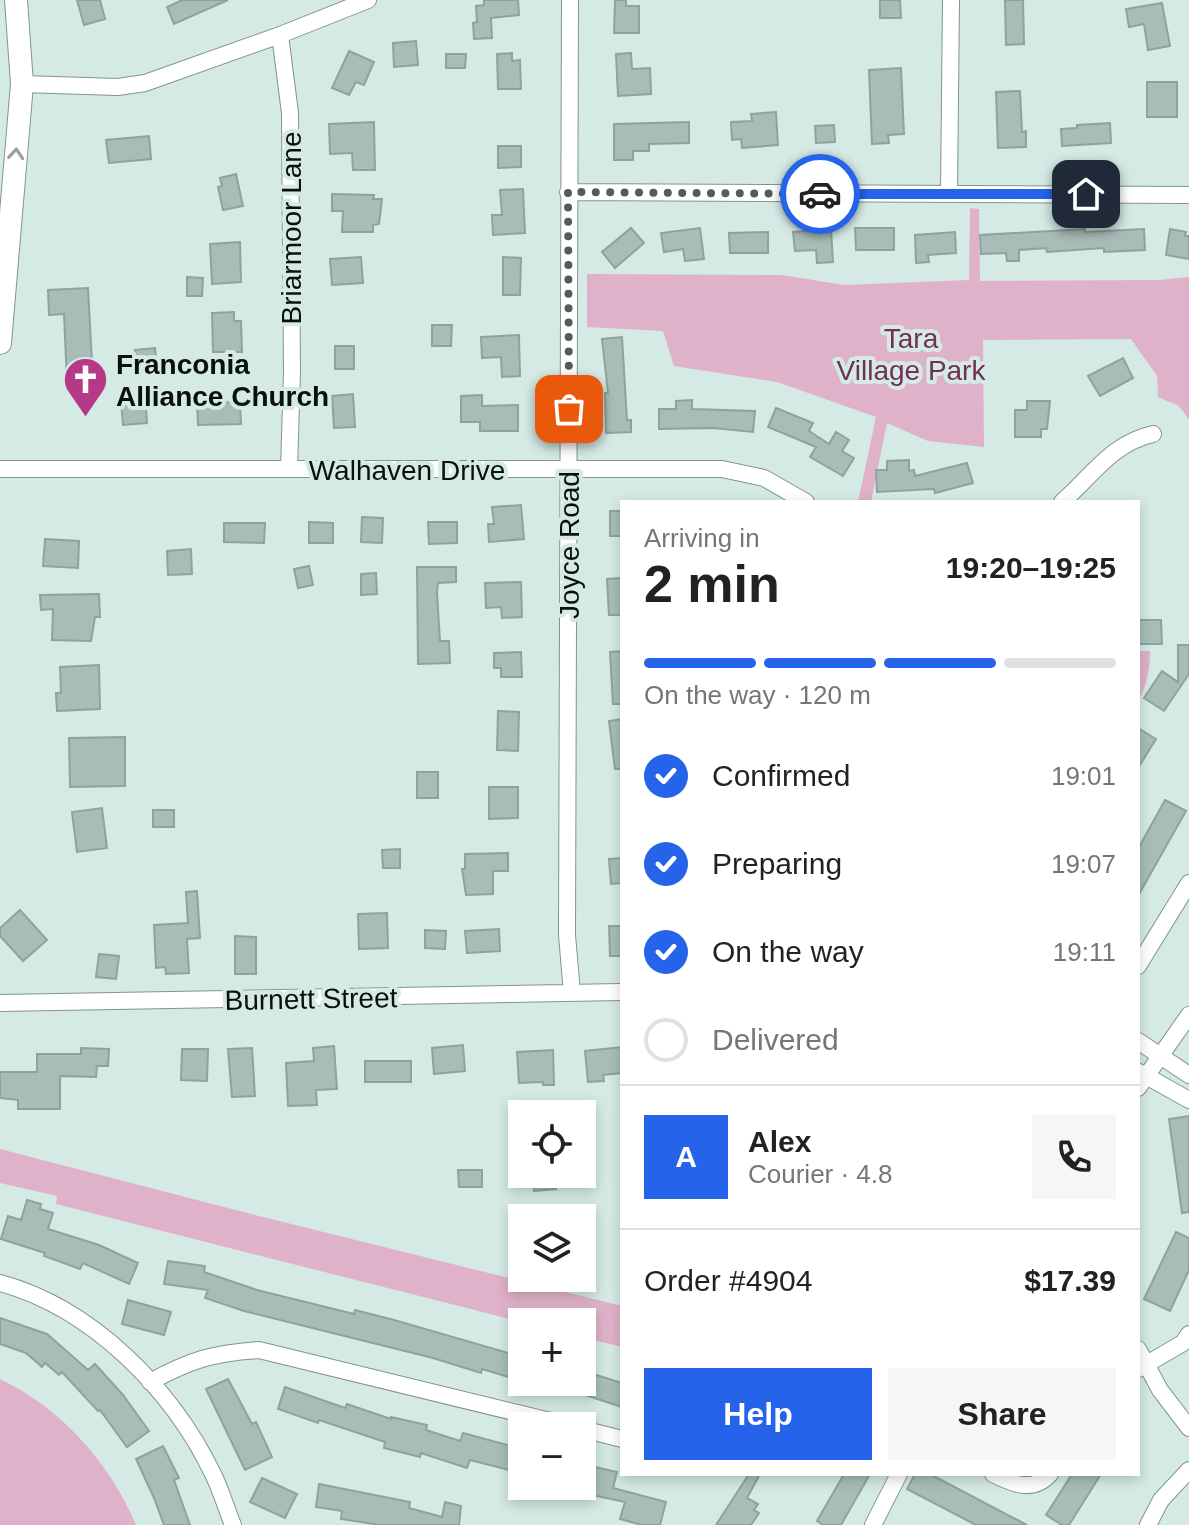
<!DOCTYPE html>
<meta charset="utf-8">
<style>
:root{--surface:#fff;--page:#f6f6f6;--text:#222;--muted:#767676;--line:#e0e0e0;--accent:#2563eb}
body{margin:0;font-family:Arial,sans-serif;background:var(--page);color:var(--text);height:100vh;display:flex;flex-direction:column;font-size:30px;white-space:nowrap}
*{box-sizing:border-box;margin:0}
p{font-size:26px;color:var(--muted)}
.icon{flex:none;width:44px;height:44px;fill:none;stroke:currentColor;stroke-width:2;stroke-linecap:round;stroke-linejoin:round}
.map{position:relative;flex:1;overflow:hidden}
.details{position:absolute;left:620px;top:500px;width:520px;height:976px;display:flex;flex-direction:column;background:var(--surface);border-radius:0px;box-shadow:0 4px 12px #0003}
.details>*{flex:none}
.buttons{position:absolute;left:508px;top:1100px;display:grid;gap:16px}
.buttons a{display:grid;place-items:center;width:88px;height:88px;border-radius:0px;background:var(--surface);box-shadow:0 4px 12px #0003;font-size:40px}
.pin{position:absolute;display:grid;place-items:center;width:68px;height:68px;color:#fff;margin:-34px;border-radius:16px;box-shadow:0 4px 12px #0006}
.courier{position:absolute;display:grid;place-items:center;width:80px;height:80px;margin:-40px;border:6px solid #2563eb;border-radius:50%;background:#fff;color:#222;box-shadow:0 2px 10px #0007}
.head em{font-style:normal;font-weight:700}
.head div{display:flex;flex-direction:column-reverse}
.head{display:flex;align-items:center;justify-content:space-between;height:136px;padding:0 24px}
h1{font-size:52px;font-weight:700;line-height:60px}
.bar{display:grid;grid-template-columns:repeat(4,1fr);gap:12px 8px;align-content:center;height:96px;padding:0 24px}
.bar i{height:10px;border-radius:6px;background:var(--line)}
.bar .on{background:var(--accent)}
.bar p{grid-column:span 4}
.line{display:flex;align-items:center;gap:20px;padding:0 24px;border-top:2px solid var(--line)}
.line div{flex:1}
.round{display:grid;place-items:center;flex:none;width:84px;height:84px;border-radius:0px;background:var(--page)}
ol{padding:0 24px;list-style:none}
li{display:flex;align-items:center;gap:24px;height:88px}
li p{margin-inline-start:auto}
li .icon{padding:8px;border-radius:50%;background:var(--accent);color:#fff;stroke-width:4}
li:last-child{color:var(--muted)}
li i{width:44px;height:44px;border:4px solid var(--line);border-radius:50%}
.cta{display:flex;gap:16px;margin-top:auto;padding:16px 24px}
.cta a{flex:1;height:92px;border-radius:0px;background:var(--accent);color:#fff;font-size:32px;font-weight:700;line-height:92px;text-align:center}
.cta a+a{background:var(--page);color:var(--text)}
.map>svg:first-child{display:block}
.green{fill:#dfb2c9}
.building{fill:#a9bdb8;stroke:#8fa39e;stroke-width:2}
.lines{fill:none;stroke-linecap:round;stroke-linejoin:round}
.minor-casing{stroke:#819590;stroke-width:18}
.secondary-casing{stroke:#819590;stroke-width:24}
.minor{stroke:#fff;stroke-width:16}
.secondary{stroke:#fff;stroke-width:22}
.oneway{stroke:#9da09f}
.done{stroke:#505d5a;stroke-width:8;stroke-dasharray:0 14.4}
.route{stroke:#2563eb;stroke-width:10}
.labels{text-anchor:middle;dominant-baseline:central;stroke-width:8;stroke-linejoin:round;paint-order:stroke}
.street-label{font-size:28px;fill:#09110f;stroke:#d5eae5}
.park-label{font-size:28px;fill:#702f56;stroke:#d5eae5}
.poi-label{font-size:28px;font-weight:bold;fill:#09110f;stroke:#d5eae5;text-anchor:start}
</style>
<div class="map">
<svg width="1189" height="1525" viewBox="0 0 1189 1525">
<rect width="100%" height="100%" fill="#d5eae5"/>
<path class="green" d="M970,208L979,209L980,281L1159,280L1189,277V420L1179,406L1158,397L1157,376L1131,339L983,340L984,447L928,441L887,423L871,502H858L876,417L777,382L674,366L663,331L587,327V274L782,275L844,285L969,280Z
M1138,651H1150C1150,669 1147,685 1138,701Z
M0,1149L267,1218L622,1306V1347L582,1337V1322H522L56,1204L57,1196L0,1183Z
M0,1379C61,1408 110,1463 136,1525H0Z"/>
<path class="building" d="M77,0H100L105,19L84,25Z
M182,0H228L174,24L167,7Z
M484,0H518L519,15L491,18L492,38L474,39L473,23L477,22L476,6L484,5Z
M615,0H626V6H639V33H614Z
M880,0H900L901,18H880Z
M1005,0H1023L1024,44L1006,45Z
M1162,3L1170,46L1148,50L1144,24L1129,27L1126,9Z
M416,41L418,65L394,67L393,43Z
M349,51L374,62L364,85L356,82L349,95L332,88Z
M512,53V61L520,60L521,89H498L497,54Z
M631,53L632,69L650,68L651,94L618,96L616,54Z
M446,54H466L465,68H446Z
M901,68L904,134L888,135L889,143L872,144L869,70Z
M1147,82H1177V117H1147Z
M1020,91L1022,132L1026,131V147L998,148L996,92Z
M776,112L778,145L742,148L741,139L732,140L731,122L752,121L751,114Z
M374,122L375,170H353L352,153L330,154L329,124Z
M689,122V143L649,144V151H633V160H614V124Z
M1110,123L1111,143L1062,146L1061,129L1077,128V125Z
M834,125L835,142L816,143L815,126Z
M149,136L151,159L109,163L106,140Z
M498,146H521V167L498,168Z
M236,174L243,206L223,210L218,187L222,186L220,178Z
M523,189L525,233L493,235L492,215H502L500,190Z
M332,194L374,195L373,199H382L379,224L373,225V232H342L343,211H332Z
M631,228L644,243L615,268L602,252Z
M700,228L704,259L685,261L683,249L664,252L661,233Z
M855,228H894V250H856Z
M831,229L833,262L817,263L816,250L795,251L793,232Z
M1085,229V232L1144,229L1145,250L1104,252V248L1047,252L1046,248L1019,250V261H1007L1006,253L981,254L980,235Z
M1170,229L1186,232L1185,236H1189V259L1166,255Z
M768,232V253H730L729,233Z
M955,232L956,253L928,255L929,262L916,263L915,235Z
M240,242L241,282L212,284L210,244Z
M361,257L363,283L332,285L330,259Z
M503,257L521,258L520,295H503Z
M187,277L203,278L202,296H187Z
M88,288L93,381L67,382L64,314L49,315L48,290Z
M234,312V321H241L242,352H213L212,313Z
M432,325H452L451,346H432Z
M519,335L520,376L502,377L501,357L482,358L481,337Z
M622,337L627,420H631V432L606,433L605,393H608L602,339Z
M335,346H354V369H335Z
M155,348L157,368L136,370L135,350Z
M1123,358L1133,378L1100,396L1088,376Z
M353,394L355,427L334,428L332,396Z
M482,395V406L518,405V431H480V422H461V396Z
M133,400V408L146,407L147,423L123,425L121,401Z
M692,400V409L755,411L753,432L713,428L659,429V409H676V401Z
M1027,401H1050L1047,429H1041V437H1015V410H1027Z
M240,402L241,424L198,425L197,403Z
M776,408L813,423L809,431L829,444L836,432L849,440L842,451L854,458L843,476L810,457L816,447L768,427Z
M909,460V471L914,470L915,476L967,463L973,483L935,493L934,489L877,492L876,470H887V461Z
M521,505L524,539L489,542L488,524H494L492,507Z
M610,511H622V536H610Z
M362,517L383,518L382,543L361,542Z
M309,522L333,523V543H309Z
M428,522H457V543L429,544Z
M224,523H265L264,543L224,542Z
M45,539L79,541L78,568L43,566Z
M191,549L192,574L168,575L167,551Z
M309,566L313,585L298,588L294,569Z
M417,567H456V582L438,583L437,592L440,641H449L450,663L418,664Z
M376,573L377,594L361,595V574Z
M622,578V615H609L607,579Z
M521,582L522,617L502,618L501,607L486,608L485,583Z
M99,594L100,617H95L91,641L52,640L53,609L41,610L40,595Z
M1138,620H1161L1162,644H1138Z
M1178,645H1189V674L1164,711L1144,698L1162,671L1178,682Z
M622,651V704H613L610,652Z
M521,652L522,677H501V668H494V653Z
M99,665L100,709L57,711L56,693H61L60,667Z
M498,711L519,712L518,751L497,750Z
M622,719V769H615L609,721Z
M1138,728L1156,739L1138,768Z
M125,737V786L70,787L69,738Z
M417,772H438V798H417Z
M489,787H518V818L489,819Z
M1165,800L1186,811L1138,896V849Z
M102,808L107,848L77,852L72,812Z
M153,810H174V827H153Z
M400,849V868H383L382,850Z
M508,853V871H493V894L466,895L462,869H465V854Z
M622,858V883L611,884L609,859Z
M197,891L200,938L187,939L189,973L166,974L165,967L156,968L154,925L188,923L186,892Z
M20,910L47,940L23,961L0,936V928Z
M387,913L388,948L359,949L358,914Z
M609,926H622V956H610Z
M499,929L500,951L467,953L465,931Z
M425,930L446,931L445,949L425,948Z
M235,936L256,937V974H235Z
M99,954L119,956L116,979L96,977Z
M463,1045L465,1071L434,1074L432,1048Z
M334,1046L337,1089L316,1090L317,1105L288,1106L286,1063L314,1061L313,1048Z
M622,1047V1073L603,1075L604,1081L588,1082L585,1051Z
M81,1048L109,1049L108,1066H97L96,1077L60,1076V1109H18V1100L0,1098V1072H37V1054H81Z
M252,1048L255,1096L232,1097L228,1049Z
M182,1049H208L207,1081L181,1080Z
M553,1050L554,1085H543V1082L519,1083L517,1052Z
M365,1061H411V1082H365Z
M1189,1116V1212L1182,1213L1169,1119Z
M458,1170H482V1187H459Z
M533,1174H555L556,1189L534,1191Z
M27,1200L41,1204L40,1209L53,1213L48,1229L99,1245L138,1263L129,1284L83,1263L80,1269L44,1256L45,1253L1,1239L8,1216L21,1220Z
M1176,1232L1189,1238V1270L1170,1311L1144,1299Z
M168,1261L205,1266L204,1272L257,1290L354,1314L355,1310L394,1320L522,1357V1381L482,1369L481,1373L433,1358L244,1311L205,1298L208,1290L164,1284Z
M128,1300L171,1312L164,1335L122,1324Z
M0,1318L47,1334L88,1370L95,1364L123,1395L149,1431L127,1447L100,1410L98,1411L62,1372L59,1375L45,1363L42,1367L26,1353L0,1344Z
M593,1374L622,1383V1407L573,1391L572,1395L538,1384L539,1382H590Z
M228,1379L252,1424L256,1422L272,1457L245,1470L206,1389Z
M285,1387L345,1408L347,1404L391,1419V1417L427,1425L426,1430L460,1441L463,1433L522,1449L517,1472L470,1460L467,1468L421,1453L420,1457L384,1448L385,1442L319,1420L318,1423L278,1409Z
M163,1446L179,1478L174,1480L190,1525H164L154,1498L136,1459Z
M582,1464L617,1472L613,1488L666,1502L660,1525H642L620,1519L625,1502L582,1493Z
M749,1474H760L747,1498L758,1504L754,1510L759,1513L751,1525H716Z
M844,1474H870L841,1525H823L817,1521Z
M915,1474H930L1027,1525H976L907,1489Z
M1072,1474H1101L1069,1525H1062L1046,1515Z
M262,1478L297,1494L285,1518L250,1502Z
M319,1484L410,1502L409,1508L442,1517L445,1502L461,1506L459,1525H380L341,1519L342,1511L316,1507Z"/>
<g class="lines">
<defs>
<path id="minor" d="M570,0L567,935L572,993
M280,35L290,113L292,372L289,469
M22,84L118,87L145,83L280,35L368,0
M568,192L1189,195
M949,194L951,0
M0,469H722L764,478L806,502
M1062,502C1092,476 1112,443 1153,434
M1138,966L1189,883
M0,1003L622,992
M1138,1041L1189,1075
M1139,1072L1189,1100
M1138,1088L1189,1015
M0,1283C92,1308 172,1389 213,1474C221,1490 226,1508 233,1525
M1138,1349L1160,1390L1189,1428
M1138,1369L1183,1343L1189,1334
M150,1382C190,1360 213,1353 259,1350L571,1426
M582,1429L622,1439
M993,1474C1013,1484 1033,1493 1050,1474
M873,1525L899,1474
M1148,1525L1161,1500L1189,1470"/>
<path id="secondary" d="M0,343L22,84L16,0"/>
</defs>
<use href="#minor" class="minor-casing"/>
<use href="#secondary" class="secondary-casing"/>
<use href="#minor" class="minor"/>
<use href="#secondary" class="secondary"/>
</g>
<defs><path id="oneway-chevron" d="M-2-3.5L2.5 0L-2 3.5" fill="none" stroke-width="1.6" stroke-linecap="round" stroke-linejoin="round" transform="scale(2)"/></defs>
<use class="oneway" href="#oneway-chevron" transform="translate(16 154) rotate(-85)"/>
<g class="lines">
<path class="done" d="M569,409L568,192L820,194"/>
<path class="route" d="M820,194H1086"/>
</g>
<defs>
<symbol id="church-pin" viewBox="-11 -11 22 30"><path d="M0 17L-7.5 6A9.5 9.5 0 1 1 7.5 6Z" fill="#b63987" stroke="#d5eae5"/><path d="M-1.2-6h2.4v3.5h3.3v2.4h-3.3V6h-2.4V-.1h-3.3v-2.4h3.3Z" fill="#fff"/></symbol>
</defs>
<g fill-rule="evenodd">
<use href="#church-pin" x="60" y="354" width="51" height="69"/>
</g>
<g class="labels">
<g class="street-label">
<text transform="translate(291 228) rotate(-90)">Briarmoor Lane</text>
<text x="407" y="470">Walhaven Drive</text>
<text transform="translate(569 545) rotate(-90)">Joyce Road</text>
<text transform="translate(311 999) rotate(-1)">Burnett Street</text>
</g>
<g class="park-label">
<text x="911" y="338">Tara<tspan x="911" dy="32">Village Park</tspan></text>
</g>
<g class="poi-label">
<text x="116" y="364">Franconia<tspan x="116" dy="32">Alliance Church</tspan></text>
</g>
</g>
</svg>
<div class="buttons">
<a><svg class="icon" aria-label="locate" viewBox="0 0 24 24"><circle cx="12" cy="12" r="6"/><path d="M12 2v4M12 18v4M2 12h4M18 12h4"/></svg></a>
<a><svg class="icon" aria-label="layers" viewBox="0 0 24 24"><path d="M12 4l9 5-9 5-9-5zM3 14l9 5 9-5"/></svg></a>
<a>+</a>
<a>−</a>
</div>
<div class="pin" style="left:569px;top:409px;background:#ea580c"><svg class="icon" aria-label="bag" viewBox="0 0 24 24"><path d="M5 8h14l-1 12H6zM9 8a3 3 0 0 1 6 0"/></svg></div>
<div class="pin" style="left:1086px;top:194px;background:#1f2937"><svg class="icon" aria-label="home" viewBox="0 0 24 24"><path d="M3 11l9-7 9 7M6 9v11h12V9"/></svg></div>
<div class="courier" style="left:820px;top:194px"><svg class="icon" aria-label="car" viewBox="0 0 24 24"><path d="M5 17H2v-5l4-1 3-4h7l3 4 3 1v5h-3M9 17h6M6 11h13"/><circle cx="7" cy="17" r="2"/><circle cx="17" cy="17" r="2"/></svg></div>
<section class="details">
<div class="head"><div><h1>2 min</h1><p>Arriving in</p></div><em>19:20–19:25</em></div>
<div class="bar"><i class="on"></i><i class="on"></i><i class="on"></i><i></i><p>On the way · 120 m</p></div>
<ol>
<li><svg class="icon" aria-label="check" viewBox="0 0 24 24"><path d="M5 12l5 5 9-10"/></svg>Confirmed<p>19:01</p></li>
<li><svg class="icon" aria-label="check" viewBox="0 0 24 24"><path d="M5 12l5 5 9-10"/></svg>Preparing<p>19:07</p></li>
<li><svg class="icon" aria-label="check" viewBox="0 0 24 24"><path d="M5 12l5 5 9-10"/></svg>On the way<p>19:11</p></li>
<li><i></i>Delivered</li>
</ol>
<div class="line" style="height:144px"><b class="round" style="background:var(--accent);color:#fff">A</b><div><b>Alex</b><p>Courier · 4.8</p></div><a class="round"><svg class="icon" aria-label="phone" viewBox="0 0 24 24"><path d="M5 4h4l2 5-3 2q2 4 5 5l2-3 5 2v4C11 20 4 13 5 4z"/></svg></a></div>
<div class="line" style="height:104px"><div>Order #4904</div><b>$17.39</b></div>
<div class="cta"><a>Help</a><a>Share</a></div>
</section>
</div>
